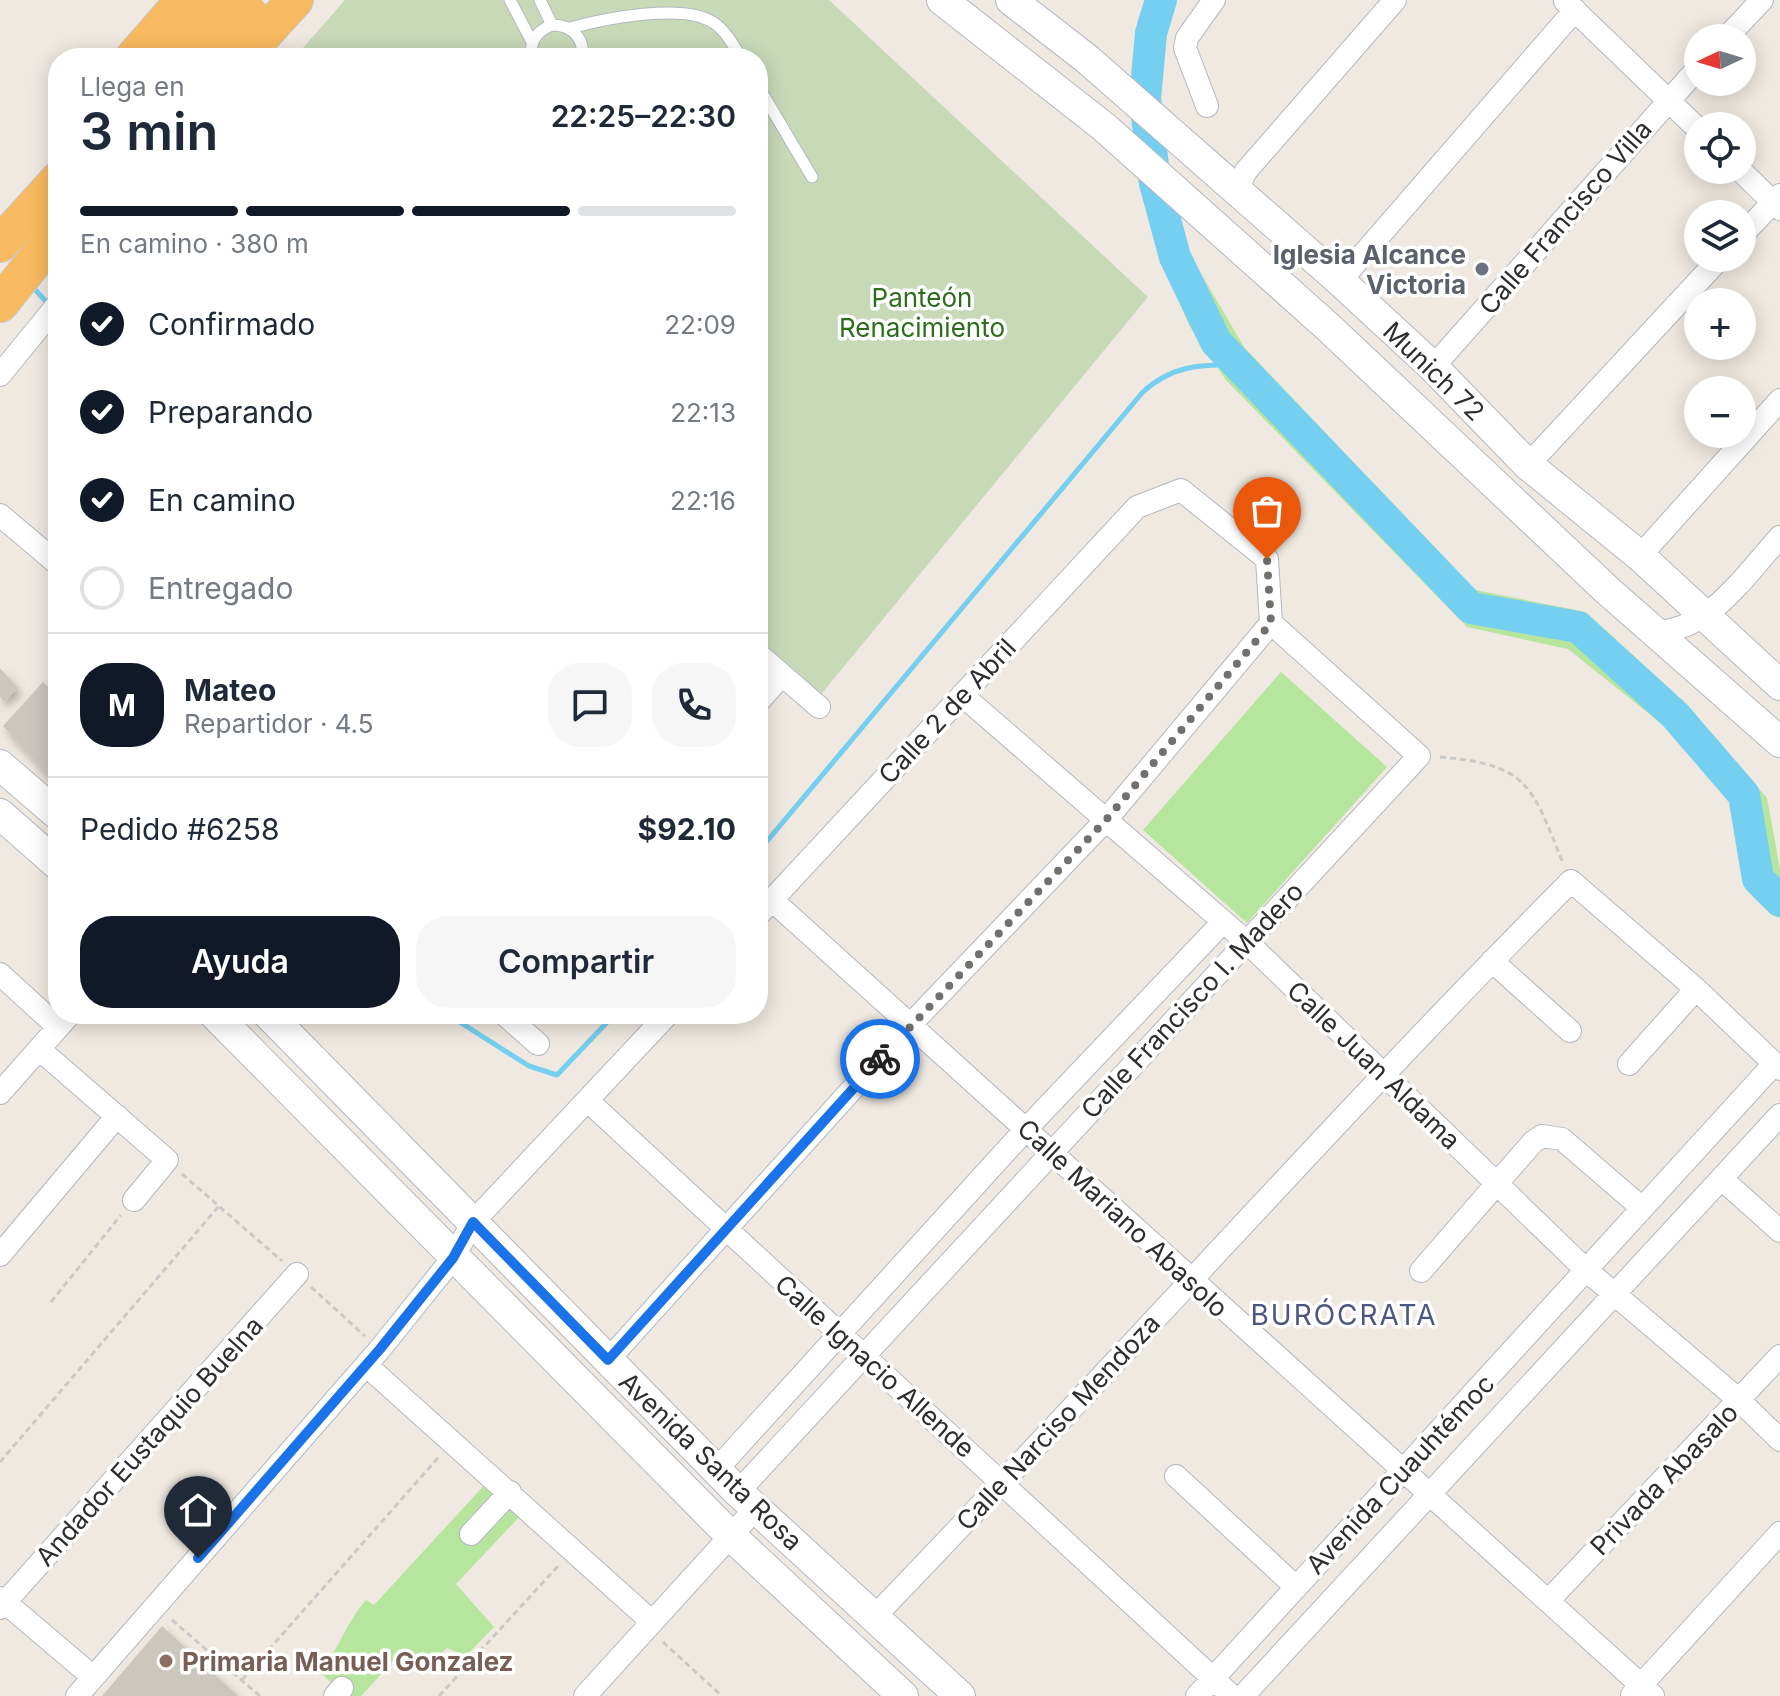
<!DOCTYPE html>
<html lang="es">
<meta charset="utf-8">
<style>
:root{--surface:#fff;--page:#f6f6f7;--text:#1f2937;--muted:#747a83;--line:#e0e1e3;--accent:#111827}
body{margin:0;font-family:Inter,sans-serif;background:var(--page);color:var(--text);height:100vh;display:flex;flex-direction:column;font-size:30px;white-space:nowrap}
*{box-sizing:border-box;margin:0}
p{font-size:26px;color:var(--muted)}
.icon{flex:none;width:44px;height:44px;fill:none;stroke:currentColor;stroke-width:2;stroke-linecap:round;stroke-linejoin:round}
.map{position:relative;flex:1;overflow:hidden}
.panel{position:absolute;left:48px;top:48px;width:720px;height:976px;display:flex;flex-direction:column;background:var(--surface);border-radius:32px;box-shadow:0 4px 20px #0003}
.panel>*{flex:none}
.needle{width:52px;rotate:266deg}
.buttons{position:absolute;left:1684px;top:24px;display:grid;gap:16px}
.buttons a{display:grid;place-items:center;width:72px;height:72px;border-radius:50%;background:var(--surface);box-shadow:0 4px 20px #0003;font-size:40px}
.pin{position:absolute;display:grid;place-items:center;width:68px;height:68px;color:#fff;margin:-82px -34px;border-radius:50% 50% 50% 0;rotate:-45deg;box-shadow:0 0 8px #0007}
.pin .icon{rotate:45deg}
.courier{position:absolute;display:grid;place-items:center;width:80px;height:80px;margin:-40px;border:6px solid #1a73e8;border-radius:50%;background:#fff;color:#222;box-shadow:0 2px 10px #0007}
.head em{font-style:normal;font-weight:600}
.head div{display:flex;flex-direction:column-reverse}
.head{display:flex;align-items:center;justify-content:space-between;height:136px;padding:0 32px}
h1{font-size:52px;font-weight:600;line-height:60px}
.bar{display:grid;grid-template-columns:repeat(4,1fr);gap:12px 8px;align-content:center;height:96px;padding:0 32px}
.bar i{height:10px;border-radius:6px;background:var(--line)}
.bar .selected{background:var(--accent)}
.bar p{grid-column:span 4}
.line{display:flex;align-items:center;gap:20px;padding:0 32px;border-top:2px solid var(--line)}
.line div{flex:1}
.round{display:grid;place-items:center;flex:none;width:84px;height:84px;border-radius:32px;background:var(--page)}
ol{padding:0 32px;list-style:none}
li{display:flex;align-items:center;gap:24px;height:88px}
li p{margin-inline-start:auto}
li .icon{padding:8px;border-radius:50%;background:var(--accent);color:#fff;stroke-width:4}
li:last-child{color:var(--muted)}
li i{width:44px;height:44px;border:4px solid var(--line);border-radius:50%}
.cta{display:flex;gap:16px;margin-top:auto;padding:16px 32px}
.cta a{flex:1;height:92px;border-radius:32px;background:var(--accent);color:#fff;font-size:32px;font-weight:600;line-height:92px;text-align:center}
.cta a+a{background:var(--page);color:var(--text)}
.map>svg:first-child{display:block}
.green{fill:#b6e59e}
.cemetery{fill:#c8d9b8}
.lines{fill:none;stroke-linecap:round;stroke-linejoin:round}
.stream{stroke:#75cff0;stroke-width:5}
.river{stroke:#75cff0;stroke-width:32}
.building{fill:#cbc7bf;filter:url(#shadow)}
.service-casing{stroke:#b4b7c1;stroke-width:13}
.minor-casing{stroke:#b4b7c1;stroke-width:24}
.secondary-casing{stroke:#b4b7c1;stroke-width:32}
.trunk-casing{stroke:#c9c9c9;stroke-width:38}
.path{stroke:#c9c9c9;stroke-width:3;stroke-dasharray:6 4;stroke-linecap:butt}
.service{stroke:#fff;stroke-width:11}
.minor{stroke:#fff;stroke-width:22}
.secondary{stroke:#fff;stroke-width:30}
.trunk{stroke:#f8ba60;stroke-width:36}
.done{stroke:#726f6d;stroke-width:8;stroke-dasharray:0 14.4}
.route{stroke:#1a73e8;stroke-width:10}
.worship-dot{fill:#6b7280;stroke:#fff;stroke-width:3}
.education-dot{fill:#8d6e63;stroke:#fff;stroke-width:3}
.labels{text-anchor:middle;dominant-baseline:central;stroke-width:7;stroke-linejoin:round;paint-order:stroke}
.street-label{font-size:26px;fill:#2e2e2e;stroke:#fff}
.worship-label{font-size:26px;font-weight:bold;fill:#5b616d;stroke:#fff;text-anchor:end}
.park-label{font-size:26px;fill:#2c6e1b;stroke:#fff}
.education-label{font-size:26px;font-weight:bold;fill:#785e54;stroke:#fff;text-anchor:start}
.neighbourhood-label{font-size:28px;letter-spacing:2px;fill:#4d5680;stroke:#fff}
</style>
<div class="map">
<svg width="1780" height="1696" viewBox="0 0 1780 1696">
<defs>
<filter id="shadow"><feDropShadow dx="3.5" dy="5.5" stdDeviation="4" flood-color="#0004"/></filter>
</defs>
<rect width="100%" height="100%" fill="#efe9e1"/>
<path class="green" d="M1145,99L1170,171L1185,246L1244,347L1475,590L1586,612L1686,704L1767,798L1780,869V918L1759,903L1729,802L1668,729L1568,649L1467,627L1226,380L1189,325L1157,248L1135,170Z
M1281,672L1387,767L1247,923L1143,830Z
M490,1479L525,1511L456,1584L494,1627L466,1656L447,1648L420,1675L396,1658L361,1696H348L319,1672C340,1649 345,1624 366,1600L374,1605Z"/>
<path class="cemetery" d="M345,0H829L1148,297L818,698L758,647V58H294Z"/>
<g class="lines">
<path class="stream" d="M31,285L48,304
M758,852L1142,393C1170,366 1200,364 1238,365
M447,1014L529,1066L557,1075L615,1014"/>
<path class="river" d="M1161,0L1151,33L1145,99L1155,183L1175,257L1216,342L1471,608L1578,627L1675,715L1744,795L1758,879L1780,901"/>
</g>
<path class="building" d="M0,668L18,688L4,702L0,697Z
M43,682L58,696V786L3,726Z
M162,1626L238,1696H102Z"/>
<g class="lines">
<defs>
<path id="service" d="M510,0L532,42
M540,0L552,25
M570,28C603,19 684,2 714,23C726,31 734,46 741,58
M532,58C529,41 537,31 552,25C572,25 585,38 582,58
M758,86L812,177"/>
<path id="minor" d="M1565,1L1698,129
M1726,38L1762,0
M1207,106L1185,48L1187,38L1214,0
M1740,170L1780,209
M1236,191L1246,171L1395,0
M1742,235L1780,195
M1340,281L1575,10
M1433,367L1698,68
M0,375L58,304
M1528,465L1720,258
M0,515L58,564
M1640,556L1780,400
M1654,632C1710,631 1745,575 1780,537
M758,654L819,707
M962,695L1248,943L1585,1269L1739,1400L1780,1440
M758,702L782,675
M772,900L1653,1696
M1492,961L1570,1031
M0,974L58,1027
M504,1014L538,1044
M39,1049L167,1160L134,1200
M1629,1064L1696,989
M0,1093L70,1014
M588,1101L1232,1696
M1723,1180L1780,1231
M0,1255L117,1116
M1421,1271L1533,1142L1542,1136L1562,1139L1642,1208
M608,1360L911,1024L1106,820L1271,623
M366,1365L651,1621
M716,1470L1027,1128L1223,922
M1176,1476L1296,1587
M738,1492L1419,756L1271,623L1267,559L1181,490L1137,507L758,915
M471,1534L510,1492
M0,1598L93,1677
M1548,1601L1780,1356
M0,1608L297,1274
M875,1616C1110,1373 1333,1121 1571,881L1696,989L1780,1069
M1632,1695L1780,1533
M77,1696L380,1349L453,1258L473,1222L668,1014
M335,1696L342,1688
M585,1696L756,1508
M1197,1696L1774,1064
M1243,1696L1780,1115"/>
<path id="secondary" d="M942,0L1104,127L1328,327L1607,590L1780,742
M1011,0L1087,59L1340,281L1433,367L1528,465L1640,556L1780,685
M0,765L58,815
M0,814L58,865
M214,1014L730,1535L903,1696
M268,1014L738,1492L960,1696"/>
<path id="trunk" d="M133,58L184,0
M172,58L225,0
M210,58L250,15
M242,58L295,0
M0,244L58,180
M0,304L58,232"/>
</defs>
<use href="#service" class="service-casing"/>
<use href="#minor" class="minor-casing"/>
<use href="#secondary" class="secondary-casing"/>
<use href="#trunk" class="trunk-casing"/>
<path class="path" d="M1440,757C1529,764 1532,787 1563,863
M182,1174L282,1261
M311,1287L365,1336
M51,1302L121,1215
M0,1462L219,1206
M172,1620L260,1696
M663,1642L722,1696
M242,1680L438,1458
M439,1696L559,1565"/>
<use href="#service" class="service"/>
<use href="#minor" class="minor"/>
<use href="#secondary" class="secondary"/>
<use href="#trunk" class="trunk"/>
</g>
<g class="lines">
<path class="done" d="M880,1059L1106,820L1271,623L1267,559"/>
<path class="route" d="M198,1558L380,1349L453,1258L473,1222L608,1360L880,1059"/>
</g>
<circle class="worship-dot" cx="1482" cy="269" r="8"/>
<circle class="education-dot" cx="166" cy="1661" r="8"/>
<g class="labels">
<g class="street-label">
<text transform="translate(1565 217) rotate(-49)">Calle Francisco Villa</text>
<text transform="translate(1434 371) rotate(44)">Munich 72</text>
<text transform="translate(947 711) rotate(-47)">Calle 2 de Abril</text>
<text transform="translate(1192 1000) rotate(-47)">Calle Francisco I. Madero</text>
<text transform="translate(1374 1065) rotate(44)">Calle Juan Aldama</text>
<text transform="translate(1123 1218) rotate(43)">Calle Mariano Abasolo</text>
<text transform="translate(875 1366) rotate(42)">Calle Ignacio Allende</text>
<text transform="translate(1058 1422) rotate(-47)">Calle Narciso Mendoza</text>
<text transform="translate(149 1441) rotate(-48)">Andador Eustaquio Buelna</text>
<text transform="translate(711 1461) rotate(44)">Avenida Santa Rosa</text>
<text transform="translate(1400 1474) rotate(-47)">Avenida Cuauhtémoc</text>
<text transform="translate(1664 1479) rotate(-46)">Privada Abasalo</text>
</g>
<g class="worship-label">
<text x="1466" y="254">Iglesia Alcance<tspan x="1466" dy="30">Victoria</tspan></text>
</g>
<g class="park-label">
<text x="922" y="297">Panteón<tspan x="922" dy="30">Renacimiento</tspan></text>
</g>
<g class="education-label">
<text x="182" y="1661">Primaria Manuel Gonzalez</text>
</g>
<g class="neighbourhood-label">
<text x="1344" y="1315">BURÓCRATA</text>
</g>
</g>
</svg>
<div class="buttons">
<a><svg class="needle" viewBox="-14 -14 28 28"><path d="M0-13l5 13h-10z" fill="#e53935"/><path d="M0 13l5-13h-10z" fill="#747a83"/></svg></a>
<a><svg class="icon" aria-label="locate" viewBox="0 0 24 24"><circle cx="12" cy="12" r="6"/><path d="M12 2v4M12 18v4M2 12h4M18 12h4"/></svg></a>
<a><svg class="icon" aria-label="layers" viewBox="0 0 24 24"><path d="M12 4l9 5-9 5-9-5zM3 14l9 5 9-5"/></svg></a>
<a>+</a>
<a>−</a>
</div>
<div class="pin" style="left:1267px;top:559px;background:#ea580c"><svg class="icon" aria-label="bag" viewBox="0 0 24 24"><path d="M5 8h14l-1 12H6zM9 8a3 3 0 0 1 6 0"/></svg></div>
<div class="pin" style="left:198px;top:1558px;background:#1f2937"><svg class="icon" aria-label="home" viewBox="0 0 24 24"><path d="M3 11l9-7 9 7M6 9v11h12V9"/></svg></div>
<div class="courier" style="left:880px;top:1059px"><svg class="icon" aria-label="bike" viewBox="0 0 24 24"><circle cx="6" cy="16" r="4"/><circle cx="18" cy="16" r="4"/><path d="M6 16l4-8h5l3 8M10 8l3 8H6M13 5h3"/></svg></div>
<section class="panel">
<div class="head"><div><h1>3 min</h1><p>Llega en</p></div><em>22:25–22:30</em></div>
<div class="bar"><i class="selected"></i><i class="selected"></i><i class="selected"></i><i></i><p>En camino · 380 m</p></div>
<ol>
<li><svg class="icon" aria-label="check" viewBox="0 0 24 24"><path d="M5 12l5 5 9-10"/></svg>Confirmado<p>22:09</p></li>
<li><svg class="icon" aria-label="check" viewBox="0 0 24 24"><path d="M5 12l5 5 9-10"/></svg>Preparando<p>22:13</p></li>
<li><svg class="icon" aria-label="check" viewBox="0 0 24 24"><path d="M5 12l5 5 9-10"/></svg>En camino<p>22:16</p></li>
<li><i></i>Entregado</li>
</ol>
<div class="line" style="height:144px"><b class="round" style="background:var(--accent);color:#fff">M</b><div><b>Mateo</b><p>Repartidor · 4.5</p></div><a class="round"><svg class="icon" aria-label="chat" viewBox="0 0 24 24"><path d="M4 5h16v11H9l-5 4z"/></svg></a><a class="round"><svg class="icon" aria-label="phone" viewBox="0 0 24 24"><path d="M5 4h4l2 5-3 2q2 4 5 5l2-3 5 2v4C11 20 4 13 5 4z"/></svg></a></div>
<div class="line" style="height:104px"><div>Pedido #6258</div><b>$92.10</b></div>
<div class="cta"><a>Ayuda</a><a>Compartir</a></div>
</section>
</div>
